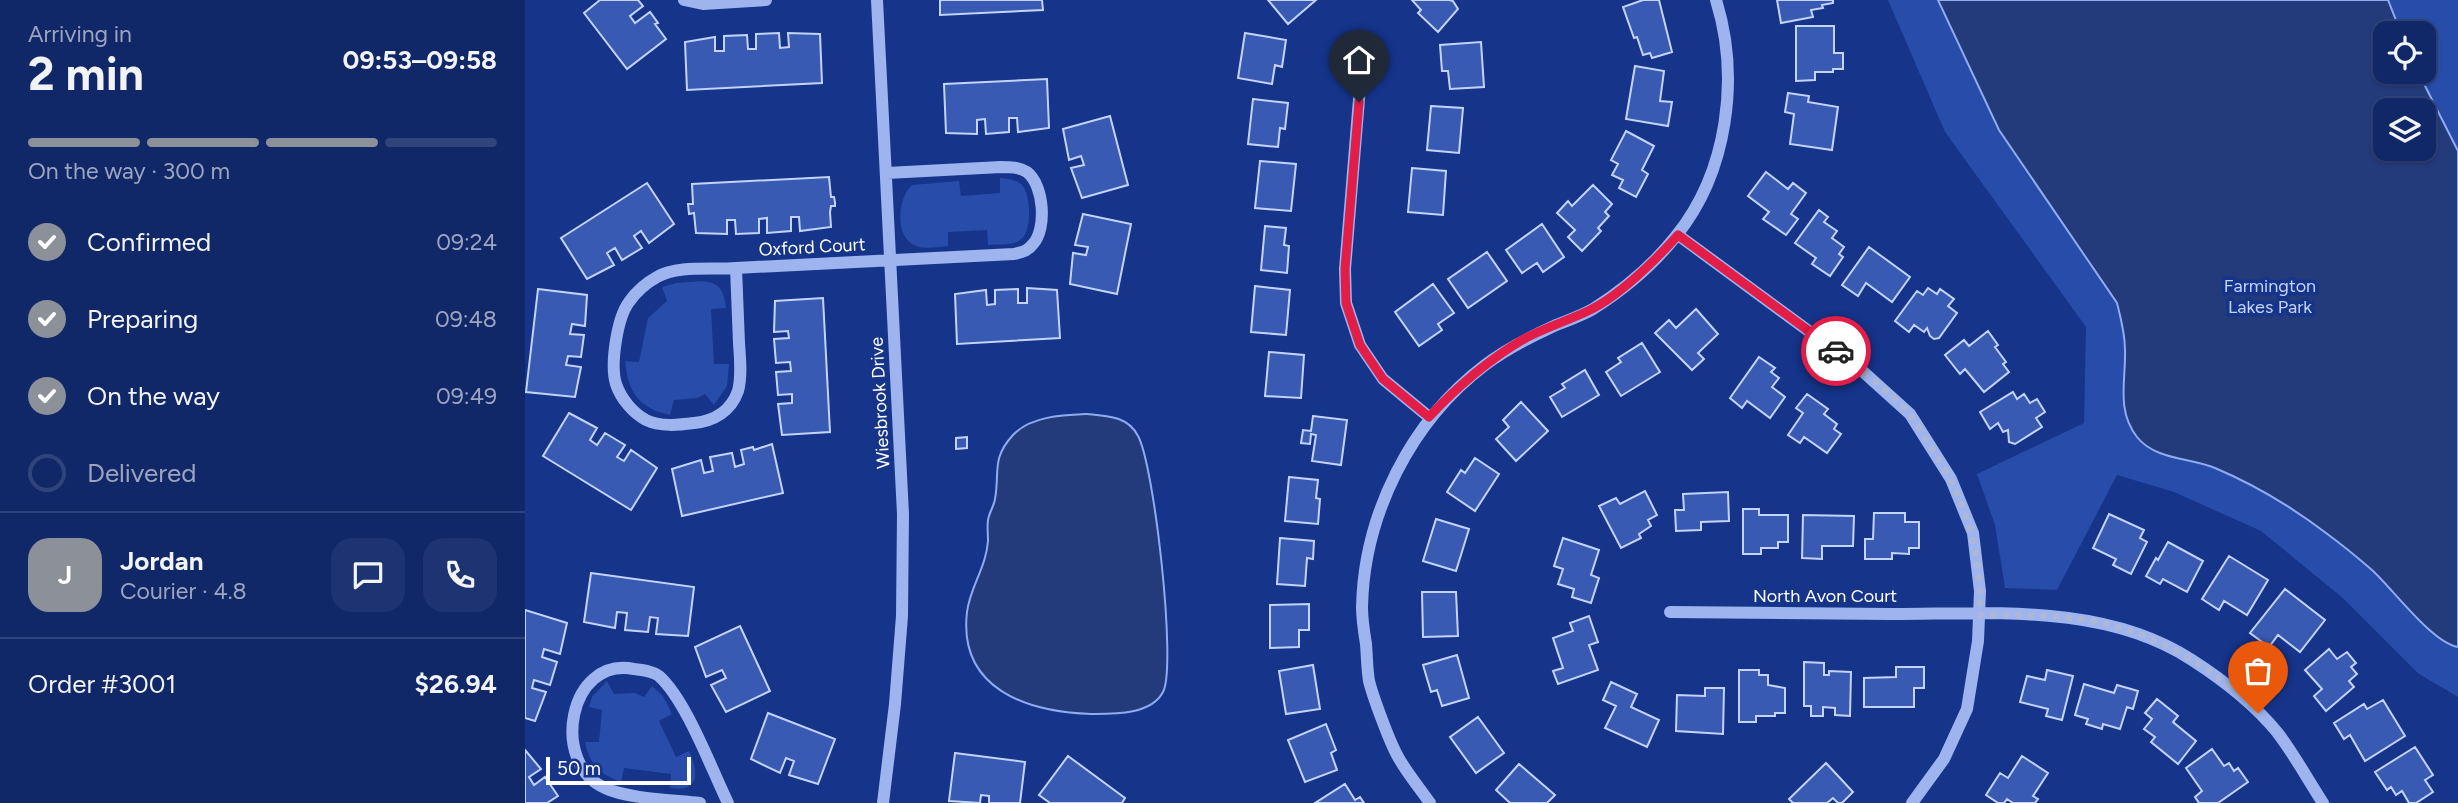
<!DOCTYPE html>
<meta charset="utf-8">
<style>
:root{--surface:#102768;--page:#1e3371;--text:#f1f3f6;--muted:#9ca5c0;--line:#30447c;--accent:#8c9099}
body{margin:0;font-family:Figtree,sans-serif;background:var(--page);color:var(--text);height:100vh;display:flex;flex-direction:column;font-size:26px;white-space:nowrap}
*{box-sizing:border-box;margin:0}
p{font-size:23px;color:var(--muted)}
.icon{flex:none;width:38px;height:38px;fill:none;stroke:currentColor;stroke-width:2;stroke-linecap:round;stroke-linejoin:round}
.map{position:relative;flex:1;overflow:hidden}
.drawer{display:flex;flex-direction:column;background:var(--surface);width:525px}
.drawer>*{flex:none}
.controls{position:absolute;left:1848px;top:21px;display:grid;gap:14px}
.controls a{display:grid;place-items:center;width:63px;height:63px;border-radius:14px;background:var(--surface);box-shadow:0 2px 5px #0004,0 0 0 2px var(--line);font-size:35px}
.scale{position:absolute;left:21px;bottom:18px;width:145px;box-sizing:border-box;padding-left:7px;border:4px solid #fff;border-top:0;font-size:19px;line-height:24px;white-space:nowrap;color:#fff;-webkit-text-stroke:5px #15348a;paint-order:stroke}
.pin{position:absolute;display:grid;place-items:center;width:60px;height:60px;color:#fff;margin:-72px -30px;border-radius:50% 50% 50% 0;rotate:-45deg;box-shadow:0 0 7px #0007}
.pin .icon{rotate:45deg}
.courier{position:absolute;display:grid;place-items:center;width:70px;height:70px;margin:-35px;border:5px solid #e11d48;border-radius:50%;background:#fff;color:#222;box-shadow:0 2px 9px #0007}
.overview em{font-style:normal;font-weight:700}
.overview div{display:flex;flex-direction:column-reverse}
.overview{display:flex;align-items:center;justify-content:space-between;height:119px;padding:0 28px}
h1{font-size:46px;font-weight:700;line-height:52px}
.bar{display:grid;grid-template-columns:repeat(4,1fr);gap:10px 7px;align-content:center;height:84px;padding:0 28px}
.bar i{height:9px;border-radius:5px;background:var(--line)}
.bar .active{background:var(--accent)}
.bar p{grid-column:span 4}
.line{display:flex;align-items:center;gap:18px;padding:0 28px;border-top:2px solid var(--line)}
.line div{flex:1}
.round{display:grid;place-items:center;flex:none;width:74px;height:74px;border-radius:21px;background:var(--page)}
ol{padding:0 28px;list-style:none}
li{display:flex;align-items:center;gap:21px;height:77px}
li p{margin-inline-start:auto}
li .icon{padding:7px;border-radius:50%;background:var(--accent);color:#fff;stroke-width:4}
li:last-child{color:var(--muted)}
li i{width:38px;height:38px;border:4px solid var(--line);border-radius:50%}
main{display:flex;flex:1;min-height:0}
.map>svg:first-child{display:block}
.green{fill:#274ca9;fill-rule:evenodd}
.water{fill:#233a7b;stroke:#8facf2;stroke-width:2;fill-rule:evenodd}
.building{fill:#395ab2;stroke:#c3d3fb;stroke-width:2}
.lines{fill:none;stroke-linecap:round;stroke-linejoin:round}
.minor{stroke:#9db4ef;stroke-width:12}
.done{stroke:#adb8d6;stroke-width:7;stroke-dasharray:0 12.6}
.route{stroke:#e11d48;stroke-width:9}
.labels{text-anchor:middle;dominant-baseline:central;stroke-width:7;stroke-linejoin:round;paint-order:stroke}
.street-label{font-size:18px;fill:#fff;stroke:#15348a}
.park-label{font-size:18px;fill:#c3d3fb;stroke:#15348a}
</style>
<main>
<section class="drawer">
<div class="overview"><div><h1>2 min</h1><p>Arriving in</p></div><em>09:53–09:58</em></div>
<div class="bar"><i class="active"></i><i class="active"></i><i class="active"></i><i></i><p>On the way · 300 m</p></div>
<ol>
<li><svg class="icon" aria-label="check" viewBox="0 0 24 24"><path d="M5 12l5 5 9-10"/></svg>Confirmed<p>09:24</p></li>
<li><svg class="icon" aria-label="check" viewBox="0 0 24 24"><path d="M5 12l5 5 9-10"/></svg>Preparing<p>09:48</p></li>
<li><svg class="icon" aria-label="check" viewBox="0 0 24 24"><path d="M5 12l5 5 9-10"/></svg>On the way<p>09:49</p></li>
<li><i></i>Delivered</li>
</ol>
<div class="line" style="height:126px"><b class="round" style="background:var(--accent);color:#fff">J</b><div><b>Jordan</b><p>Courier · 4.8</p></div><a class="round"><svg class="icon" aria-label="chat" viewBox="0 0 24 24"><path d="M4 5h16v11H9l-5 4z"/></svg></a><a class="round"><svg class="icon" aria-label="phone" viewBox="0 0 24 24"><path d="M5 4h4l2 5-3 2q2 4 5 5l2-3 5 2v4C11 20 4 13 5 4z"/></svg></a></div>
<div class="line" style="height:91px"><div>Order #3001</div><b>$26.94</b></div>
</section>
<div class="map">
<svg width="1933" height="803" viewBox="0 0 1933 803">
<rect width="100%" height="100%" fill="#15348a"/>
<path class="green" d="M1363,0H1933V697L1894,674L1819,599L1736,531L1649,492L1592,475L1532,590L1480,588L1470,525L1452,474L1559,423L1561,327L1420,132ZM1860,33H1899V72H1860ZM1860,110H1899V149H1860Z
M475,178C482,179 490,179 496,184C506,193 508,232 495,240C487,246 474,244 463,245L462,230L423,232V246C413,247 399,250 389,245C369,235 373,198 387,185L434,181L436,196L475,193Z
M177,281C196,283 199,291 201,308L186,309L189,364H204L202,386L189,405L180,394L172,398L149,400L145,415C114,408 103,393 100,361L114,362L123,318L142,301L137,287L151,283Z
M82,681L89,694L110,693L119,697L127,686L138,696L147,714L134,721L151,757L164,751C174,772 175,793 145,788L146,774L99,768L96,782C76,775 64,764 60,742H74L77,710L64,707L67,697Z"/>
<path class="water" d="M1413,0H1863L1876,33H1860V72H1893L1933,151V647C1907,643 1867,588 1847,570C1832,557 1816,544 1801,533C1768,508 1728,484 1690,468C1666,458 1630,460 1612,437C1591,410 1601,381 1600,350C1600,333 1596,319 1592,303L1474,130ZM1860,110H1899V149H1860Z
M562,414C582,416 603,416 613,436C629,464 652,666 638,692C626,715 589,714 566,714C502,712 433,689 442,612C445,587 461,568 463,541C463,534 462,526 463,520C464,513 469,506 470,499C475,472 466,459 488,435C506,416 538,415 562,414Z"/>
<path class="building" d="M75,0H113L118,6L105,16L110,23L125,12L133,23L130,24L141,39L102,69L59,13Z
M415,0H517L518,10L415,15Z
M743,0H791L763,24Z
M887,0H924L928,1L933,9L913,32L893,13L896,10Z
M1118,0H1134L1147,52L1127,58L1125,53L1118,55L1112,37L1109,38L1098,7Z
M1252,0H1308V3L1297,5L1298,8L1286,10L1288,17L1256,23Z
M1271,26H1309V53H1318V69H1308V72H1290V80L1271,81Z
M254,33L255,48L264,47L263,33L295,34L297,83L162,90L160,42L190,37V51H199V36L222,35L223,49H231V34Z
M720,33L761,40L757,67L750,65L747,84L713,78Z
M956,42L959,87L925,89L923,71H917L915,45Z
M1110,66L1139,71L1135,101L1147,102L1143,126L1101,119Z
M522,79L524,128L493,132L492,118H484V132L461,134L460,119L452,120V134L421,133L419,84Z
M1263,93L1284,96L1283,102L1313,107L1307,150L1265,144L1269,114L1260,112Z
M728,99L763,103L760,129L755,128L753,147L723,144Z
M906,106L938,108L934,153L902,150Z
M585,116L603,185L557,198L546,168L559,165L556,156L544,160L538,129Z
M1101,131L1129,146L1117,170L1123,174L1111,197L1094,188L1098,180L1087,175L1093,164L1086,160Z
M735,161L771,164L766,211L730,208Z
M887,168L921,171L918,215L883,212Z
M1241,172L1263,189L1268,183L1281,193L1266,214L1273,219L1261,235L1238,219L1244,212L1223,196Z
M304,177L306,197H309L310,202V206H306L305,212L306,227L275,231L274,217H266V231L242,233V218L234,219V233L211,234L210,220H202V234L171,233L169,213L164,214L163,204H168L167,184Z
M122,183L149,224L124,243L116,231L109,236L117,248L97,260L90,248L82,253L89,265L62,279L36,238Z
M1068,185L1087,204L1080,212L1084,216L1073,228L1076,231L1057,251L1043,237L1050,230L1032,213L1043,201L1047,206Z
M1294,210L1303,217L1299,222L1312,231L1307,238L1319,247L1314,254L1318,257L1305,276L1287,264L1291,258L1270,243Z
M558,214L606,224L592,294L545,284L548,253L561,255L563,247L550,245Z
M1017,224L1039,257L1018,272L1012,263L997,273L981,250Z
M740,226L761,228L759,245L764,246L762,273L736,270Z
M1344,247L1385,277L1367,302L1341,283L1333,296L1317,285Z
M962,252L982,281L943,308L923,279Z
M908,284L929,313L913,324L917,330L894,346L870,312Z
M730,286L765,290L761,335L726,332Z
M502,288L532,290L535,338L432,344L430,294L461,290L462,305L470,304V290L493,289V303H502Z
M1403,288L1412,294L1415,289L1429,299L1423,306L1432,313L1414,338L1409,339L1405,336L1402,328L1399,332L1389,325L1384,332L1370,321L1392,291L1398,295Z
M13,289L62,295L60,326L47,324L45,334L59,335L56,357L43,356L41,365L56,367L50,397L1,392Z
M298,298L305,432L257,435L253,404L267,403V394L253,395L251,372L266,371L265,362L251,363L249,339L264,338L263,331L249,332L250,301Z
M1171,309L1193,334L1173,353L1179,359L1167,370L1130,333L1144,320L1151,328Z
M1463,331L1473,345L1470,347L1481,362L1478,364L1484,372L1459,392L1440,369L1435,374L1420,355L1439,340L1444,346Z
M1117,343L1135,372L1096,396L1081,372L1096,362L1093,358Z
M744,352L779,355L776,398L740,396Z
M1234,357L1250,368L1246,372L1254,378L1247,387L1260,397L1245,418L1222,401L1217,408L1205,398Z
M1060,370L1074,395L1037,417L1025,397L1040,388L1037,384Z
M1488,392L1492,399L1499,394L1505,403L1512,399L1520,412L1511,418L1517,427L1490,444L1484,442L1483,430L1478,432L1473,423L1465,429L1455,412Z
M1282,394L1303,409L1299,414L1312,424L1309,429L1316,434L1302,453L1279,437L1275,443L1263,435L1278,413L1271,408Z
M996,402L1023,431L991,461L971,439L984,427L978,420Z
M44,413L72,428L65,440L72,445L80,433L100,445L92,457L99,461L106,450L132,468L106,510L18,456Z
M788,416L822,420L816,465L787,461L791,435L786,434L785,444L776,443L778,430L786,431Z
M442,437V448L431,449V438Z
M247,444L258,493L157,516L147,469L176,460L179,473L188,471L185,457L207,453L210,467L219,464L216,450L228,447L229,450Z
M950,458L974,474L950,511L922,492L936,470L940,473Z
M764,477L793,480L791,498L795,499L793,524L760,521Z
M1120,491L1132,515L1123,520L1126,526L1114,534L1116,538L1096,548L1074,506L1091,498L1095,504Z
M1203,492L1204,521L1176,522V530L1151,531L1150,510H1159L1158,494Z
M1218,509H1234V515H1263V542H1253V548H1236V554H1218Z
M1349,513H1380V522H1394V548H1384V554L1367,553V559H1340V539H1348Z
M1584,514L1619,530L1615,538L1622,542L1606,574L1588,565L1591,559L1568,548Z
M1278,515L1329,516L1328,546H1297V559L1277,558Z
M911,519L944,529L931,571L898,561Z
M755,538L789,541L788,559L782,558L780,586L752,584Z
M1038,538L1074,550L1066,575L1074,578L1066,603L1047,597L1049,589L1033,584L1038,569L1029,566Z
M1643,542L1678,561L1662,592L1638,579L1635,584L1621,576L1631,558L1633,560Z
M1704,556L1743,580L1722,615L1699,601L1694,610L1677,599Z
M66,573L169,587L163,636L131,634L133,618L125,617L123,632L100,630L102,613L92,612L90,628L59,622Z
M1760,589L1800,620L1775,652L1753,635L1744,647L1725,633Z
M897,592H931L933,636L898,637Z
M784,604V630H774V647L745,648V605Z
M0,610L42,623L35,654L19,649L17,657L32,662L25,685L9,680L7,688L21,692L10,721L0,718Z
M1064,616L1073,642L1064,645L1073,670L1033,684L1028,671L1038,668L1028,638L1048,631L1045,623Z
M215,626L245,691L201,712L186,685L201,678L197,670L181,677L170,647Z
M1804,649L1812,659L1822,652L1831,663L1826,667L1832,674L1824,681L1829,687L1801,711L1789,696L1797,689L1780,670Z
M932,655L944,698L917,706L912,690L906,692L898,665Z
M1279,662L1299,663V675H1304V671L1326,672L1325,716L1310,715V708L1298,707V716H1286V706H1279Z
M788,665L795,709L761,714L754,671Z
M1371,667H1399V688H1389V707H1339V678L1371,677Z
M1214,670H1234V675H1243V685L1260,688V713H1250V716H1231V722H1214Z
M1522,670L1548,676L1537,720L1521,716L1523,709L1495,702L1502,676L1520,680Z
M1086,682L1112,694L1106,707L1134,720L1122,747L1080,728L1091,706L1078,700Z
M1559,684L1589,693L1592,685L1613,691L1608,709L1602,707L1595,729L1578,724L1577,729L1561,724L1563,719L1550,715Z
M1180,688H1199L1198,734L1151,731L1152,695L1180,696Z
M1632,699L1653,716L1648,722L1671,741L1653,764L1626,742L1630,737L1619,729L1627,719L1620,713Z
M1858,700L1880,736L1840,761L1825,735L1819,739L1809,723L1839,704L1842,709Z
M243,713L310,739L293,784L264,775L269,761L261,758L255,773L226,759Z
M953,717L979,753L951,773L925,737Z
M801,724L811,750L806,753L812,770L780,782L763,740Z
M1890,747L1908,775L1900,780L1908,792L1891,803H1884L1877,791L1871,795L1866,787L1862,790L1850,772Z
M1687,749L1699,766L1704,763L1709,771L1713,768L1723,782L1693,803H1674L1670,797L1677,791L1661,768Z
M0,750L16,769L4,777L9,785L20,777L33,796L22,803H0Z
M430,753L500,762L495,803H464V796L456,795L455,803L424,801Z
M543,756L600,798L597,803H525L514,795Z
M1497,756L1523,773L1508,796L1513,799L1510,803H1488L1482,799L1479,803H1473L1461,795L1475,773L1483,778Z
M1301,763L1328,792L1317,803H1313L1308,798L1302,803H1268L1264,799Z
M994,764L1030,795L1022,803H985L971,790Z
M820,784L830,800L835,797L839,803H790Z"/>
<g class="lines">
<path class="minor" d="M159,0L178,4L241,0
M352,0L378,514L377,616L370,704L358,803
M836,75L820,269L821,303L835,345L858,379L904,417
M1153,235L1334,368L1385,414L1426,479L1448,533L1455,591L1453,641L1442,709L1419,759L1387,803
M211,268L489,254C497,252 503,251 508,244C522,229 519,185 502,172C494,167 485,167 476,167L362,173
M211,268C212,293 213,318 214,343C215,358 217,376 213,391C206,411 189,421 169,423C154,425 135,427 121,420C108,413 96,399 91,384C85,365 92,318 104,302C111,292 121,283 132,277C153,265 187,270 211,268Z
M1145,612C1220,613 1294,613 1368,614C1467,614 1580,603 1667,660C1698,680 1729,704 1752,732C1769,754 1783,780 1798,803
M175,803C150,800 103,799 80,788C25,764 43,656 109,669C117,670 128,671 134,676C161,700 186,768 203,803
M905,803C894,787 881,772 872,755C864,740 848,697 844,681C842,669 842,656 841,644C839,632 837,619 837,607C839,514 886,421 960,365C981,349 1005,337 1029,326C1041,321 1056,316 1068,309C1098,290 1129,264 1151,236C1203,172 1215,77 1191,0"/>
</g>
<g class="lines">
<path class="done" d="M1311,351C1335,368 1367,393 1385,415C1392,423 1397,433 1403,442C1439,497 1457,548 1455,615C1494,616 1534,614 1572,622C1633,634 1691,669 1733,713"/>
<path class="route" d="M834,102L820,269L821,303L835,345L858,379L904,417C932,387 963,360 999,339C1019,328 1042,321 1063,311C1093,297 1131,260 1153,235L1311,351"/>
</g>
<g class="labels">
<g class="street-label">
<text transform="translate(287 247) rotate(-3)">Oxford Court</text>
<text transform="translate(355 403) rotate(-93)">Wiesbrook Drive</text>
<text x="1300" y="596">North Avon Court</text>
</g>
<g class="park-label">
<text x="1745" y="286">Farmington<tspan x="1745" dy="21">Lakes Park</tspan></text>
</g>
</g>
</svg>
<div class="controls">
<a><svg class="icon" aria-label="locate" viewBox="0 0 24 24"><circle cx="12" cy="12" r="6"/><path d="M12 2v4M12 18v4M2 12h4M18 12h4"/></svg></a>
<a><svg class="icon" aria-label="layers" viewBox="0 0 24 24"><path d="M12 4l9 5-9 5-9-5zM3 14l9 5 9-5"/></svg></a>
</div>
<div class="scale">50 m</div>
<div class="pin" style="left:1733px;top:713px;background:#ea580c"><svg class="icon" aria-label="bag" viewBox="0 0 24 24"><path d="M5 8h14l-1 12H6zM9 8a3 3 0 0 1 6 0"/></svg></div>
<div class="pin" style="left:834px;top:102px;background:#1f2937"><svg class="icon" aria-label="home" viewBox="0 0 24 24"><path d="M3 11l9-7 9 7M6 9v11h12V9"/></svg></div>
<div class="courier" style="left:1311px;top:351px"><svg class="icon" aria-label="car" viewBox="0 0 24 24"><path d="M5 17H2v-5l4-1 3-4h7l3 4 3 1v5h-3M9 17h6M6 11h13"/><circle cx="7" cy="17" r="2"/><circle cx="17" cy="17" r="2"/></svg></div>
</div>
</main>
